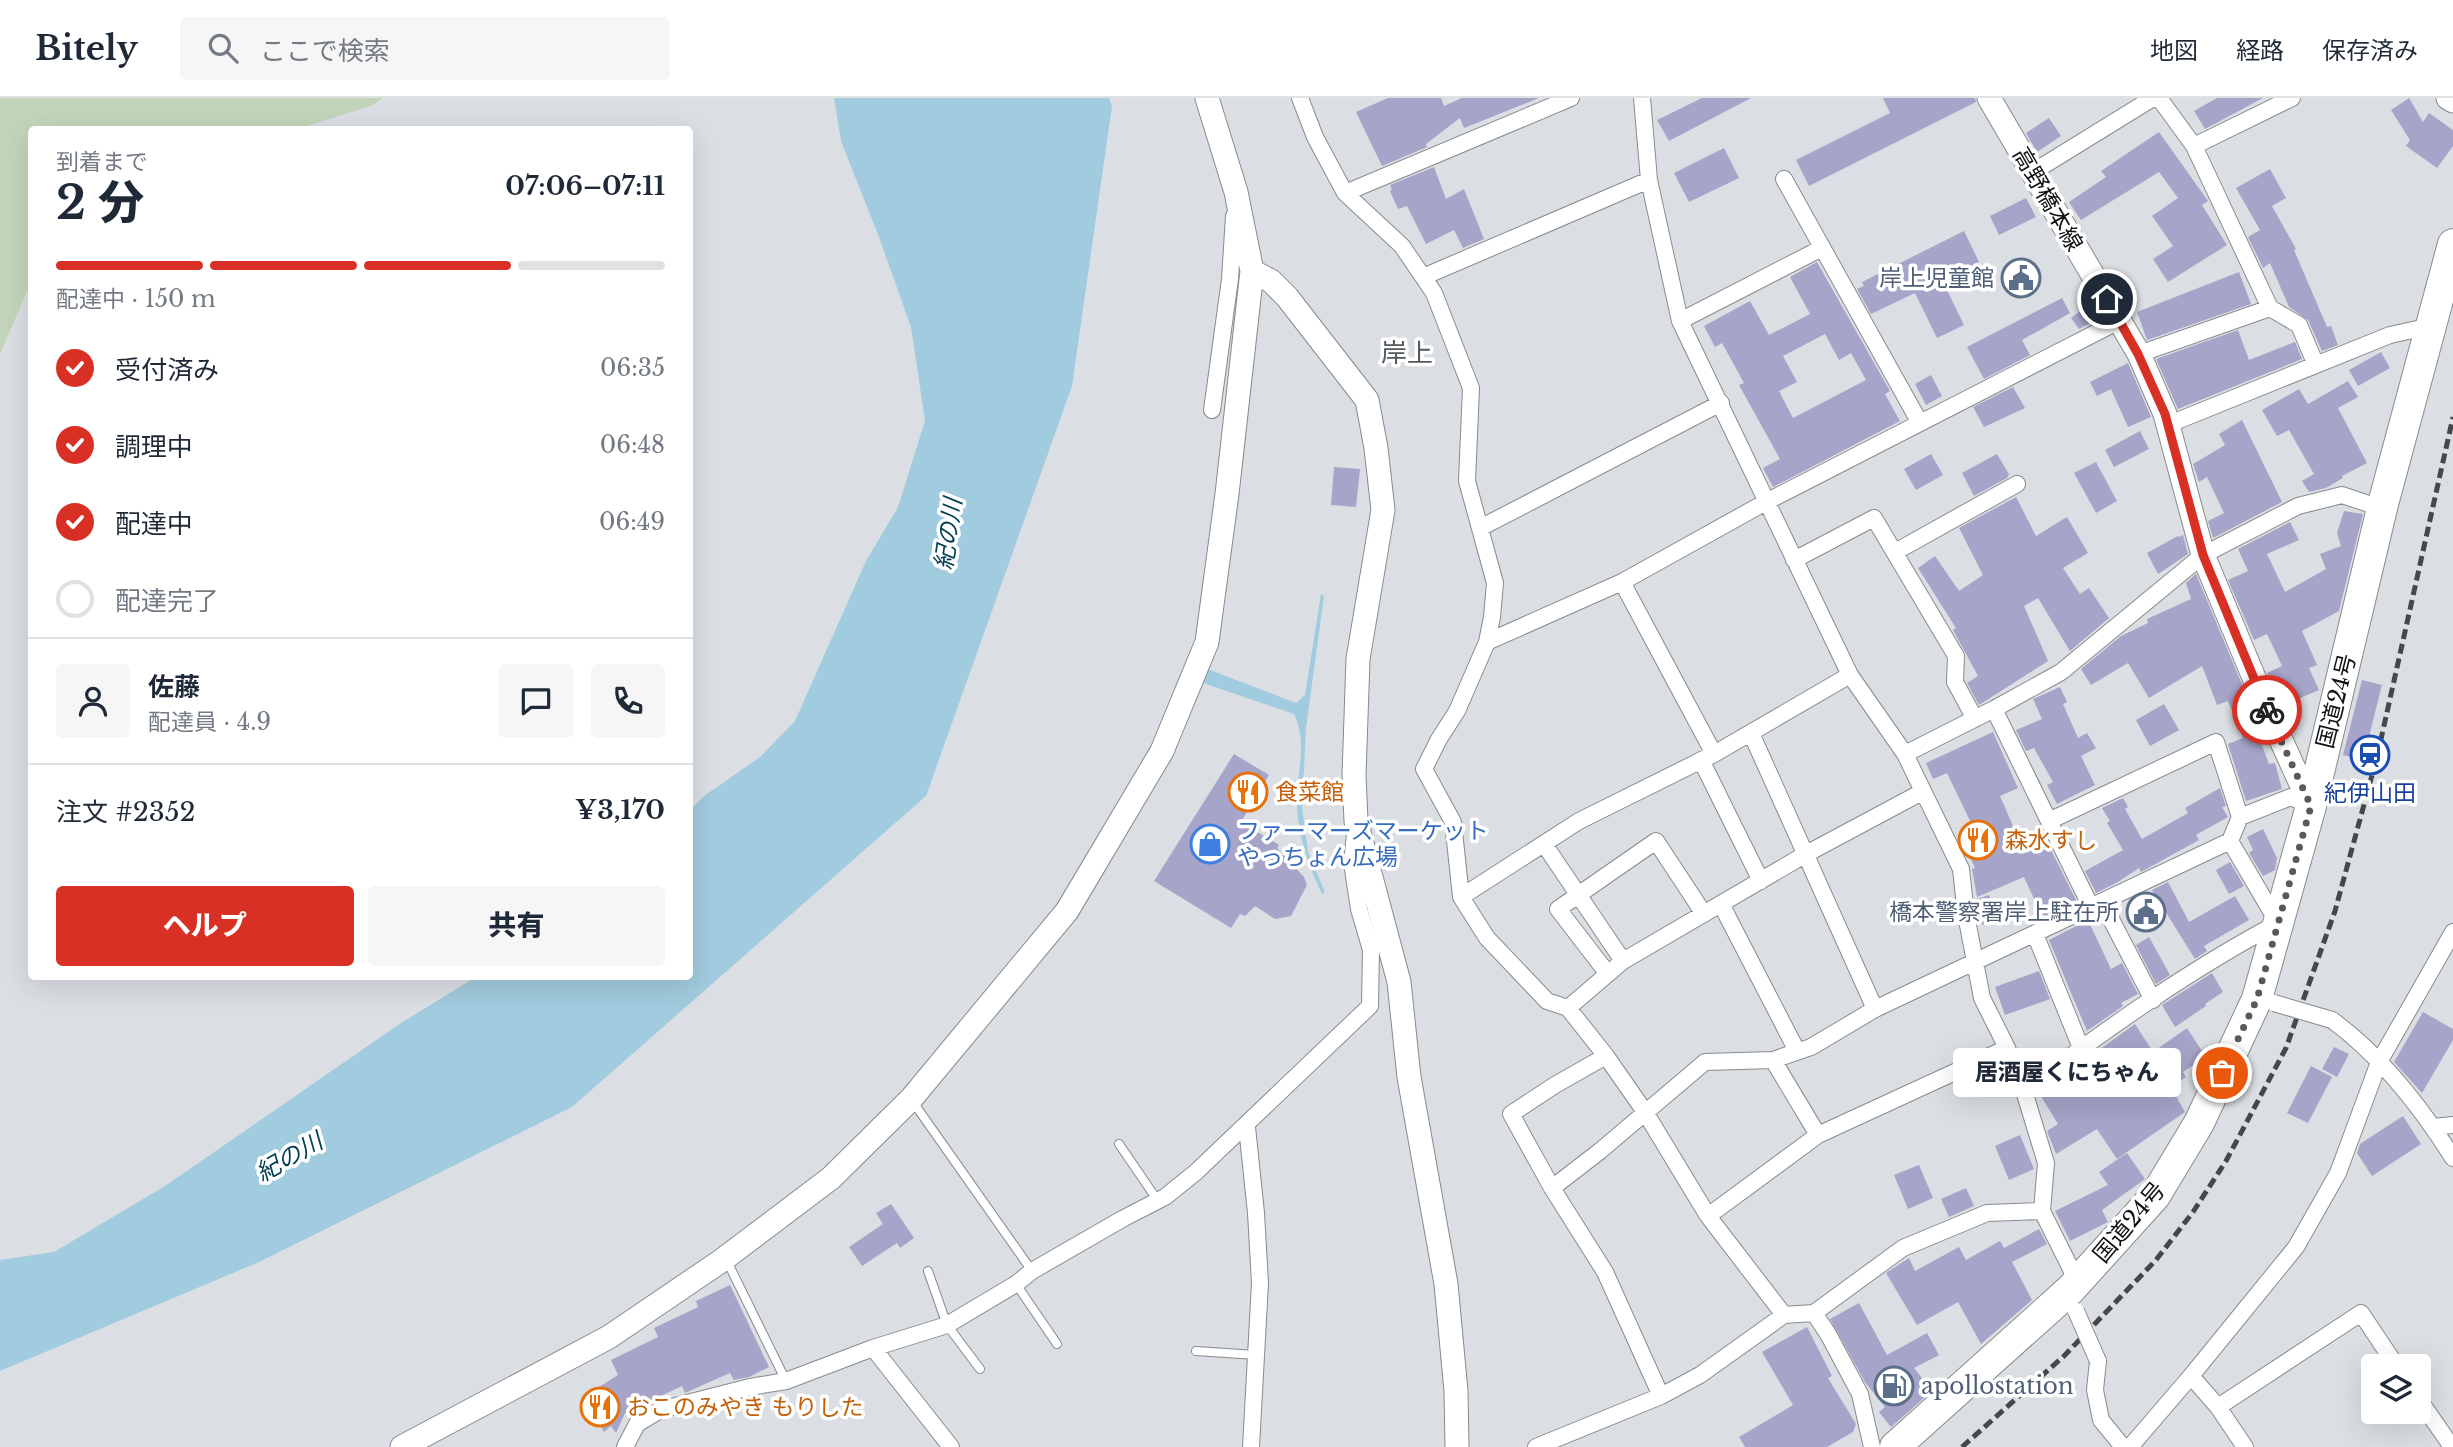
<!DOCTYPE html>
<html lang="ja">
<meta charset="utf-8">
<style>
:root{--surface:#fff;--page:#f6f6f7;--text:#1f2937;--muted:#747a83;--line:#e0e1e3;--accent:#d93025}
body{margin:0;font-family:"Libre Baskerville","Noto Sans JP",serif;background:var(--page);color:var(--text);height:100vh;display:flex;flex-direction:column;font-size:26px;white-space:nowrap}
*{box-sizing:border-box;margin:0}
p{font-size:23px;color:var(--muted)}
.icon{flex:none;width:38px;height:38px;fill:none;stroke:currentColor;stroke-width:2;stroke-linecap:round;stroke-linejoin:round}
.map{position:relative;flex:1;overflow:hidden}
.drawer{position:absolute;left:28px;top:28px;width:665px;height:854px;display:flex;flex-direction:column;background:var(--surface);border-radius:7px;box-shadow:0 7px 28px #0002}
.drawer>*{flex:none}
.fabs{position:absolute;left:2361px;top:1256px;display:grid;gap:14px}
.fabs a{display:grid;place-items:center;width:70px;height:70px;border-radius:7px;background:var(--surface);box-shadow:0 7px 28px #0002;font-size:35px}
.pin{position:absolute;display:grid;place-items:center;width:60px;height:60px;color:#fff;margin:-30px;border:4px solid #fff;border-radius:50%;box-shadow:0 2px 7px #0007}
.courier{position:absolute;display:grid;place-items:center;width:70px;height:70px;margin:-35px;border:5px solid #d93025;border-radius:50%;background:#fff;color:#222;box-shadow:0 2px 9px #0007}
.bubble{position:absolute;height:49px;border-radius:7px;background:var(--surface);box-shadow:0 7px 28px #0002;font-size:23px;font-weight:800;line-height:49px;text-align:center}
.summary em{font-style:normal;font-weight:800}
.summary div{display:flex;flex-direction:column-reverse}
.summary{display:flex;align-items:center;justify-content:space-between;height:119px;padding:0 28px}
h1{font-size:46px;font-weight:800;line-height:52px}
.bar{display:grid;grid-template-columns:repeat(4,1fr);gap:10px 7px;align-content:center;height:84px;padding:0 28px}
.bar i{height:9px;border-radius:5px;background:var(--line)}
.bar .current{background:var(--accent)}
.bar p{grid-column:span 4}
.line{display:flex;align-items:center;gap:18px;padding:0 28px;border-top:2px solid var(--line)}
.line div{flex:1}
.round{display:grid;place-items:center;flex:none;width:74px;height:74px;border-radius:7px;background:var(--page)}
ol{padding:0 28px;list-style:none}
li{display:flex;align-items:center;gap:21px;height:77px}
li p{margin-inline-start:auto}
li .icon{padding:7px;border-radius:50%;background:var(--accent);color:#fff;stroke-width:4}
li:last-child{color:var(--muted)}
li i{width:38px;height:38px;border:4px solid var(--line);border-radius:50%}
.action{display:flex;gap:14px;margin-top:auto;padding:14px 28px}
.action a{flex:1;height:80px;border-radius:7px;background:var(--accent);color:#fff;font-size:28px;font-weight:800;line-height:80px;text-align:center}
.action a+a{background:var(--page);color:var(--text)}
header{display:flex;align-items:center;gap:42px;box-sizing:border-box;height:98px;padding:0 35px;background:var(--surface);border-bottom:2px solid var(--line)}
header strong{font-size:33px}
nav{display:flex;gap:38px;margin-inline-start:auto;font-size:24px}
.search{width:490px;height:63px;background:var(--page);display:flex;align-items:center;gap:18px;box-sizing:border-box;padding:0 24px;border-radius:7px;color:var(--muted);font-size:26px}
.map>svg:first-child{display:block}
.green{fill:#c2d5ba}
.water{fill:#a1cbde}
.building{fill:#a6a4c8;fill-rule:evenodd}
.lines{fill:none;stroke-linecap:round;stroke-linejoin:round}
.lane-casing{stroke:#868b8e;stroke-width:10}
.street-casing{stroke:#868b8e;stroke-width:18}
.secondary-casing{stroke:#868b8e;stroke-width:25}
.highway-casing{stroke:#868b8e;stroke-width:32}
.lane{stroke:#fff;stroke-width:8}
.street{stroke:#fff;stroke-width:16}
.secondary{stroke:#fff;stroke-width:23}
.highway{stroke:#fff;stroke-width:30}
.rail{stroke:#45484a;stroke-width:5;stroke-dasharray:10 5;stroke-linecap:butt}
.street-bridge-casing{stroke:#868b8e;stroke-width:18;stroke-linecap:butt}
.street-bridge{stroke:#fff;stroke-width:16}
.done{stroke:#575a5c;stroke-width:7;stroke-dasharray:0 12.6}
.route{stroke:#d93025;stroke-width:9}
.labels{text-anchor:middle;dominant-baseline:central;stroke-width:7;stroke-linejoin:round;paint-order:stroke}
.street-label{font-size:23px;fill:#101213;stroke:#fff}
.service-label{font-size:23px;fill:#4e5e75;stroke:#fff;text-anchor:end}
.food-label{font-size:23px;fill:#c56008;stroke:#fff;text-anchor:start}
.transit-label{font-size:23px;fill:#164399;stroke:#fff}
.shop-label{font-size:23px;fill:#366cbe;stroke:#fff;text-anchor:start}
.water-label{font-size:24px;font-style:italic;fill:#024054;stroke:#fff}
.quarter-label{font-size:26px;fill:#53585b;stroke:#fff}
</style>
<header>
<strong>Bitely</strong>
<div class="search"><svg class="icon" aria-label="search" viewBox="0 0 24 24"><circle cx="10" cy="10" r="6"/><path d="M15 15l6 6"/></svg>ここで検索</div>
<nav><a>地図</a><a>経路</a><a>保存済み</a></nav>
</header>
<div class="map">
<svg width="2453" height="1349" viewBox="0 0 2453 1349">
<rect width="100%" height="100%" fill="#dbdfe3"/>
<path class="green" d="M0,0H383L371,8L297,31L32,32L31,184L0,256Z"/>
<path class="water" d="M834,0H1109L1112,8L1072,288L926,698L572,1009L259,1164L0,1273V1162L54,1154L165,1088L401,925L476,879L690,878V712L704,698L760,659L795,623L866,463L898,409L925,323L911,229L879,139L841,43Z
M1321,496L1324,498L1306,630L1302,709L1308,754L1325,794L1322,796C1308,766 1297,736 1297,702C1297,670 1308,647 1294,616L1200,584L1205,570L1296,605L1305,597Z"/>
<path class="building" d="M1388,0H1441L1444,8L1462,0H1539L1464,30L1460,20L1426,46L1427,49L1382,68L1356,14Z
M1702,0H1751L1669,43L1657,22Z
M1883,0H1975L1976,4L1809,88L1796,62L1890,15Z
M2217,0H2263L2205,31L2194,13Z
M2409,0L2423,24L2429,15L2453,32V48L2437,70L2406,48L2410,42L2391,12Z
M2049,20L2061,38L2037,54L2026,35Z
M2159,34L2208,103L2202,107L2227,147L2168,184L2153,161L2173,148L2152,118L2178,100L2159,74L2081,122L2069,104L2106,79L2101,73Z
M1724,50L1739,80L1689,104L1674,75Z
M1434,69L1446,101L1464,91L1484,141L1463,150L1454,132L1426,146L1407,108L1398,111L1390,93L1392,92L1390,87Z
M2270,71L2286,100L2272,108L2296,151L2294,152L2327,229L2331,228L2338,247L2322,253L2308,222L2289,209L2270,165L2263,170L2248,139L2260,132L2236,90Z
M2026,100L2036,119L1999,137L1990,118Z
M1964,133L1979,164L1942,182L1964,227L1937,240L1915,195L1871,216L1857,191L1864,188L1862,184Z
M1817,164L1890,293L1885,296L1900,323L1773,389L1763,370L1780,361L1739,287L1744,285L1722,245L1715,249L1704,228L1750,203L1769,237L1810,216L1790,179ZM1825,236L1839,262L1851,255L1866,282L1793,320L1779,293L1797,284L1783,258Z
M2239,174L2251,206L2147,242L2137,214Z
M2062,200L2070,215L2022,242L2030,257L1984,281L1967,249Z
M2093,204L2101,219L2079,231L2071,220Z
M2238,232L2249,262L2295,244L2302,261L2178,311L2156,261Z
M2381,254L2390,270L2358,288L2349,272Z
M2128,265L2151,319L2128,329L2111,291L2097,298L2090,284Z
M1931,277L1942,298L1926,307L1915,286Z
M2348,283L2358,299L2338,310L2367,365L2342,378L2343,380L2326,390L2309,394L2302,383L2314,376L2289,332L2277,338L2262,312L2299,291L2308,306Z
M2013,289L2025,310L1984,329L1973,309Z
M2242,322L2282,404L2213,440L2208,423L2224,415L2207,379L2199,384L2193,366L2225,347L2219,336Z
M2140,333L2149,351L2114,369L2105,352Z
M1931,356L1943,377L1916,392L1904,371Z
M1997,356L2009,376L2007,380L1974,398L1962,375Z
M2096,364L2117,403L2096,415L2074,375Z
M1334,369L1360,371L1356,409L1331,407Z
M2016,399L2036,438L2067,419L2088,455L2063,470L2080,496L2089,490L2109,520L2070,553L2038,500L2024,508L2048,563L1979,607L1967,585L1978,578L1953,532L1956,530L1918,470L1935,458L1959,493L1983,477L1959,430Z
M2344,413L2363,416L2339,513L2302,533L2317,567L2309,570L2319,592L2281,608L2267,575L2282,568L2267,536L2254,542L2228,482L2248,473L2238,451L2290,424L2299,442L2267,456L2285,494L2326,471L2320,456L2341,448L2337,435Z
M2183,437L2188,456L2158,476L2147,455L2178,438L2179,439Z
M2196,476L2256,620L2252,621L2269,666L2275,665L2282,691L2246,703L2228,646L2243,640L2228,603L2217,607L2202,568L2149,600L2128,565L2091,587L2081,571L2121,538L2148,525L2147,521L2191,501L2186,485Z
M2362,582L2382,587L2363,662L2343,657Z
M2060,589L2067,604L2063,606L2078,640L2087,635L2096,650L2081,658L2095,687L2057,706L2047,687L2053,684L2034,650L2026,653L2016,632L2042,621L2033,601Z
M2164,606L2179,632L2150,648L2136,622Z
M1993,634L2018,690L2000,698L2020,744L2042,734L2077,804L2043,820L2024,779L1977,799L1972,771L1975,770L1959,735L1973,729L1947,675L1933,681L1926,665Z
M1234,656L1269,677L1241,724L1279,747L1277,750L1304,779L1307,787L1291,818L1275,821L1255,808L1245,818L1240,816L1231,830L1154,783Z
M2220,690L2226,708L2222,709L2228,719L2196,737L2199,742L2141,774L2139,770L2118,784L2096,795L2085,773L2123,752L2107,725L2110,723L2102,710L2123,700L2128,709L2125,711L2142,741L2188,715L2185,710Z
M2263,731L2277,760L2275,772L2263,778L2249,755L2253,752L2247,739Z
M2230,764L2244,788L2229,796L2216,772Z
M2168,784L2189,824L2235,798L2249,822L2204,848L2207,853L2195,861L2152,792Z
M1989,797L1998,822L1982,827L1975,802Z
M2088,822L2111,871L2122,865L2138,896L2121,905L2123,908L2087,933L2049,842Z
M2149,839L2170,877L2156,886L2136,847Z
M2039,873L2050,901L2005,917L1995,889Z
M2212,875L2223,894L2205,906L2206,908L2175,929L2162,907Z
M2423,914L2453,931V942L2422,995L2394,964Z
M2135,926L2153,954L2187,930L2206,959L2183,974L2186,979L2171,989L2185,1014L2117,1061L2097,1031L2056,1056L2047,1033L2058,1026L2039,995Z
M2334,949L2349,956L2337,979L2322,971Z
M2311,968L2332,979L2308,1025L2287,1015Z
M2403,1018L2421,1046L2372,1078L2357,1055L2360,1046Z
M2020,1037L2034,1071L2009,1082L1995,1048Z
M2127,1055L2145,1081L2102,1112L2108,1124L2070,1143L2055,1113L2108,1087L2099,1074Z
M1919,1067L1933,1100L1908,1111L1894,1077Z
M1966,1090L1974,1108L1949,1119L1941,1101Z
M891,1106L914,1140L900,1150L897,1145L862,1168L849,1149L883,1126L876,1115Z
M2039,1131L2047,1146L2012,1164L2032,1202L1981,1246L1958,1204L1917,1227L1886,1175L1909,1160L1915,1173L1959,1149L1966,1162L2000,1143L2004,1150Z
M730,1187L769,1269L749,1279L734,1282L730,1275L685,1295L682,1288L625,1315L616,1335L611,1328L604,1334L585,1298L618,1277L611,1262L658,1239L654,1230L698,1209L696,1203Z
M1859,1205L1887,1257L1927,1235L1939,1257L1914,1270L1932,1293L1891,1329L1879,1314L1885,1309L1865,1284L1830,1221Z
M1807,1229L1832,1278L1828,1280L1856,1326L1853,1334L1827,1349H1745L1739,1339L1793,1307L1762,1254Z"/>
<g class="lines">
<defs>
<path id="lane" d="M913,1004L1032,1173
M1119,1046L1158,1103
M727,1163L786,1283
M928,1173L947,1227L980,1271
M1016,1186L1057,1246
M1196,1253L1256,1257"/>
<path id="street" d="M1300,0L1315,39L1345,95L1402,148L1434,195L1471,290L1467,383L1495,485L1492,519L1487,544L1457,613L1439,641L1424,671L1453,724L1461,799L1487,840L1547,903L1568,910L1606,958L1645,1014L1708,1118L1784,1217
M1642,0L1649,82L1680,223L1850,577L1905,656L1961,771L1966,817L1982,900L2007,950L2024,993C2105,932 2189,872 2278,825L2230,743
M2159,0L2194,48L2270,210L2299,227L2316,267
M2194,48L2292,0
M2033,74L2153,0
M1784,81L1920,325
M1345,95L1571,0
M1423,179L1649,82
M1680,223L1822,150
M2139,256L2270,210
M1212,312L1230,181L1234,118
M2167,327L2390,237L2431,228
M1480,430L1721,305
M1895,454L2017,386
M1794,462L1874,420L1956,558L1955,584L1975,621
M1622,484L1714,656
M1487,544L1622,484L1766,404L2119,223
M1994,611L2091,809
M1751,635L1875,911
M1905,656L1994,611L2061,574L2203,457L2298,408L2342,397L2372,407L2383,406
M1701,662L1761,783
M2240,719L2291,699L2311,708
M1544,746L1623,863
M1461,799L1579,723L1714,656L1850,577
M2102,804L2153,902
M1721,806L1797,953
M2035,836L2081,950
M1608,876L1558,811L1656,743L1704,816
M1568,910L1623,863L1806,756L1922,694
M2332,922C2381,958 2421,1009 2453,1060
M1773,962L1818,1037
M2024,993L2046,1065L2042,1113L2073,1175L2071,1189
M1247,1029L1256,1115L1260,1185L1251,1349
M2433,1029L2453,1027
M1552,1090L1511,1016L1555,987L1606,958
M1708,1118L1818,1037L2007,950
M1814,1215L1903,1150L1987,1115L2042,1113
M873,1250L951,1349
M2098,1263L2095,1292L2101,1322L2123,1349
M2191,1278L2218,1309L2245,1349
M1661,1298L1605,1174L1552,1090L1600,1053L1705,964L1773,962L1811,949L1875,911L2230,743L2240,719L2216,644L2049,723
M2418,1300L2452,1349
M2218,1309L2361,1215L2397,1269
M625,1349L637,1326L660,1312L750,1289L786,1283L873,1250L947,1227L1016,1186L1032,1173L1124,1120L1165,1099L1196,1074L1370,908L1371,852L1359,811L1352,765L1355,736
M1536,1349L1661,1298L1700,1277L1784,1217L1814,1215L1828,1236L1860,1296L1872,1349
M2130,1349L2191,1278L2296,1149L2338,1075L2379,964L2453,834"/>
<path id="secondary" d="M1989,0L2139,256L2165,316L2203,457L2267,611L2311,708
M2448,0L2453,3
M1252,173L1271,183L1287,199L1367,302L1376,350L1383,412L1358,561L1354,677L1356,723L1399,884L1409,979L1446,1186L1456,1293L1457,1349
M402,1349L609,1239L721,1163L831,1080L911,1001L1067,813L1162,653L1207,544L1227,396L1252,173L1236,94L1207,0"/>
<path id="highway" d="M1895,1349L2071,1191L2155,1098L2199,1025L2257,901L2311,708L2383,406L2453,146"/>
</defs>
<use href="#lane" class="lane-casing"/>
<use href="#street" class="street-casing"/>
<use href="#secondary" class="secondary-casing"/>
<use href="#highway" class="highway-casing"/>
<use href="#lane" class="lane"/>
<use href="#street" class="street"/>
<use href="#secondary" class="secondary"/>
<use href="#highway" class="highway"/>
<path class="rail" d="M1962,1349L2064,1258L2156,1162L2193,1114L2226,1063L2286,950L2335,813L2377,659L2453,319"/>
<defs>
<path id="street-bridge" d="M2274,905L2332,922
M2076,1213L2098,1263"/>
</defs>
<use href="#street-bridge" class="street-bridge-casing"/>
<use href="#street-bridge" class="street-bridge"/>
</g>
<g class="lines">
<path class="done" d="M2222,975L2257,901L2311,708L2267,612"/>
<path class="route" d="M2107,201L2138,256L2165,316L2203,457L2267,612"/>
</g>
<defs>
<symbol id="civic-ring" viewBox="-11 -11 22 22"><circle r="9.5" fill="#fff" stroke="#5c6f8a" stroke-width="1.5"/><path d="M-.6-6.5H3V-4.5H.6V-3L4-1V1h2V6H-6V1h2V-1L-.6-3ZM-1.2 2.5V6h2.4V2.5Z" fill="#5c6f8a"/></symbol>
<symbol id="station-ring" viewBox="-11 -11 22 22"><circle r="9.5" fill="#fff" stroke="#1a4fb4" stroke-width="1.5"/><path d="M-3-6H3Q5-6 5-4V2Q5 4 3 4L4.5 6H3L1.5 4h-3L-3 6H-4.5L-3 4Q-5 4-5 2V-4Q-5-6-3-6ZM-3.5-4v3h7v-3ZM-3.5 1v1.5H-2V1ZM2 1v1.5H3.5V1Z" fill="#1a4fb4"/></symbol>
<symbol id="restaurant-ring" viewBox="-11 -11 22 22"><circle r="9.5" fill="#fff" stroke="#e8710a" stroke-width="1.5"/><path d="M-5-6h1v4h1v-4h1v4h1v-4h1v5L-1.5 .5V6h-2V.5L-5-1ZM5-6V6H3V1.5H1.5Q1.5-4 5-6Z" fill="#e8710a"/></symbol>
<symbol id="shop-ring" viewBox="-11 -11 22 22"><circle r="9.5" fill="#fff" stroke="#3f7fe0" stroke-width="1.5"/><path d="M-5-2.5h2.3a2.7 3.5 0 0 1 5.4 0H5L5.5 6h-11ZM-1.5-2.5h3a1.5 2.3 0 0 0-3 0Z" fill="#3f7fe0"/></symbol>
<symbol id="fuel-ring" viewBox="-11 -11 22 22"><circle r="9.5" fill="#fff" stroke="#5c6f8a" stroke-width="1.5"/><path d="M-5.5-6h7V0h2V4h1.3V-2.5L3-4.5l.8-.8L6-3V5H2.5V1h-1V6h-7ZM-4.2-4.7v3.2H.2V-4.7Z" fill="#5c6f8a"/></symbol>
</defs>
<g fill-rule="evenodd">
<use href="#civic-ring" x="1999" y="158" width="44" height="44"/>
<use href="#station-ring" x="2348" y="635" width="44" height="44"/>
<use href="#restaurant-ring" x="1226" y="672" width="44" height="44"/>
<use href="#restaurant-ring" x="1956" y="720" width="44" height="44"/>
<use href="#shop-ring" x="1188" y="724" width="44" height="44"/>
<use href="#civic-ring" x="2124" y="792" width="44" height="44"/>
<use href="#fuel-ring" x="1872" y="1266" width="44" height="44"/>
<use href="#restaurant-ring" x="578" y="1287" width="44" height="44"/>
</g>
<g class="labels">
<g class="street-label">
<text transform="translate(2048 101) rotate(60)">高野橋本線</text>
<text transform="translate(2336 603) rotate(-76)">国道24号</text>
<text transform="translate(2129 1124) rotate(-50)">国道24号</text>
</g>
<g class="service-label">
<text x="1994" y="180">岸上児童館</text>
<text x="2119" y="814">橋本警察署岸上駐在所</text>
<text x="1921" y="1288" text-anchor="start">apollostation</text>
</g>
<g class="food-label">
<text x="1275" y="694">食菜館</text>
<text x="2005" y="742">森水すし</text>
<text x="627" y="1309">おこのみやき もりした</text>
</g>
<g class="transit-label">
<text x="2370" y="695">紀伊山田</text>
</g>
<g class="shop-label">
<text x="1237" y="733">ファーマーズマーケット<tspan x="1237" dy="26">やっちょん広場</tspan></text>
</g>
<g class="water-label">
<text transform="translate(948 436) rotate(-82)">紀の川</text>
<text transform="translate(289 1059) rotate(-30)">紀の川</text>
</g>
<g class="quarter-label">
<text x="1407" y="255">岸上</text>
</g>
</g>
</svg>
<div class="fabs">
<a><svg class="icon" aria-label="layers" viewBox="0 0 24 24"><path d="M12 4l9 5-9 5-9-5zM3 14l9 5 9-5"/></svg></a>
</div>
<div class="pin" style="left:2222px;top:975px;background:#ea580c"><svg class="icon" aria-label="bag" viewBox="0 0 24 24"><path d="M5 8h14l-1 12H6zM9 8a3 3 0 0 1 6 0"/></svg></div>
<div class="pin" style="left:2107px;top:201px;background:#1f2937"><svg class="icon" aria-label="home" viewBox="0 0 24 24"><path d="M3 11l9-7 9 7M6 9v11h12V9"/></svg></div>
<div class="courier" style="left:2267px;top:612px"><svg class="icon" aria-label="bike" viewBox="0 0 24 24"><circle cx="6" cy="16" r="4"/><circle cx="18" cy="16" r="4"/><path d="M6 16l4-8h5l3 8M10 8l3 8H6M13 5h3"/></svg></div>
<div class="bubble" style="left:1953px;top:950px;width:228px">居酒屋くにちゃん</div>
<section class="drawer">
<div class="summary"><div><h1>2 分</h1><p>到着まで</p></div><em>07:06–07:11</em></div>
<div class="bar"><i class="current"></i><i class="current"></i><i class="current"></i><i></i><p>配達中 · 150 m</p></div>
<ol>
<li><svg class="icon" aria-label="check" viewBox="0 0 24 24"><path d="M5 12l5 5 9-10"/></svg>受付済み<p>06:35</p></li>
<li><svg class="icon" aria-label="check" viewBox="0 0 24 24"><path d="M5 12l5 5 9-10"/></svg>調理中<p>06:48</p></li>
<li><svg class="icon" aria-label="check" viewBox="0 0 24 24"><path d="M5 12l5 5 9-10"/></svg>配達中<p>06:49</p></li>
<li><i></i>配達完了</li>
</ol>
<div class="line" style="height:126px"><a class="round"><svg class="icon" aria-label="person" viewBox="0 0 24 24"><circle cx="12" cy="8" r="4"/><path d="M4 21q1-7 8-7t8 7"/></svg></a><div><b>佐藤</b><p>配達員 · 4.9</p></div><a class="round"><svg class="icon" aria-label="chat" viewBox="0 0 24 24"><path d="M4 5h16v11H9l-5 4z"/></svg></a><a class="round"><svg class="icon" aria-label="phone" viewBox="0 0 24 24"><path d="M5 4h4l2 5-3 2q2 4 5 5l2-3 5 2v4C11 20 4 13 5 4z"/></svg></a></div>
<div class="line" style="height:91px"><div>注文 #2352</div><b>¥3,170</b></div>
<div class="action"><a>ヘルプ</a><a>共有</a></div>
</section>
</div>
